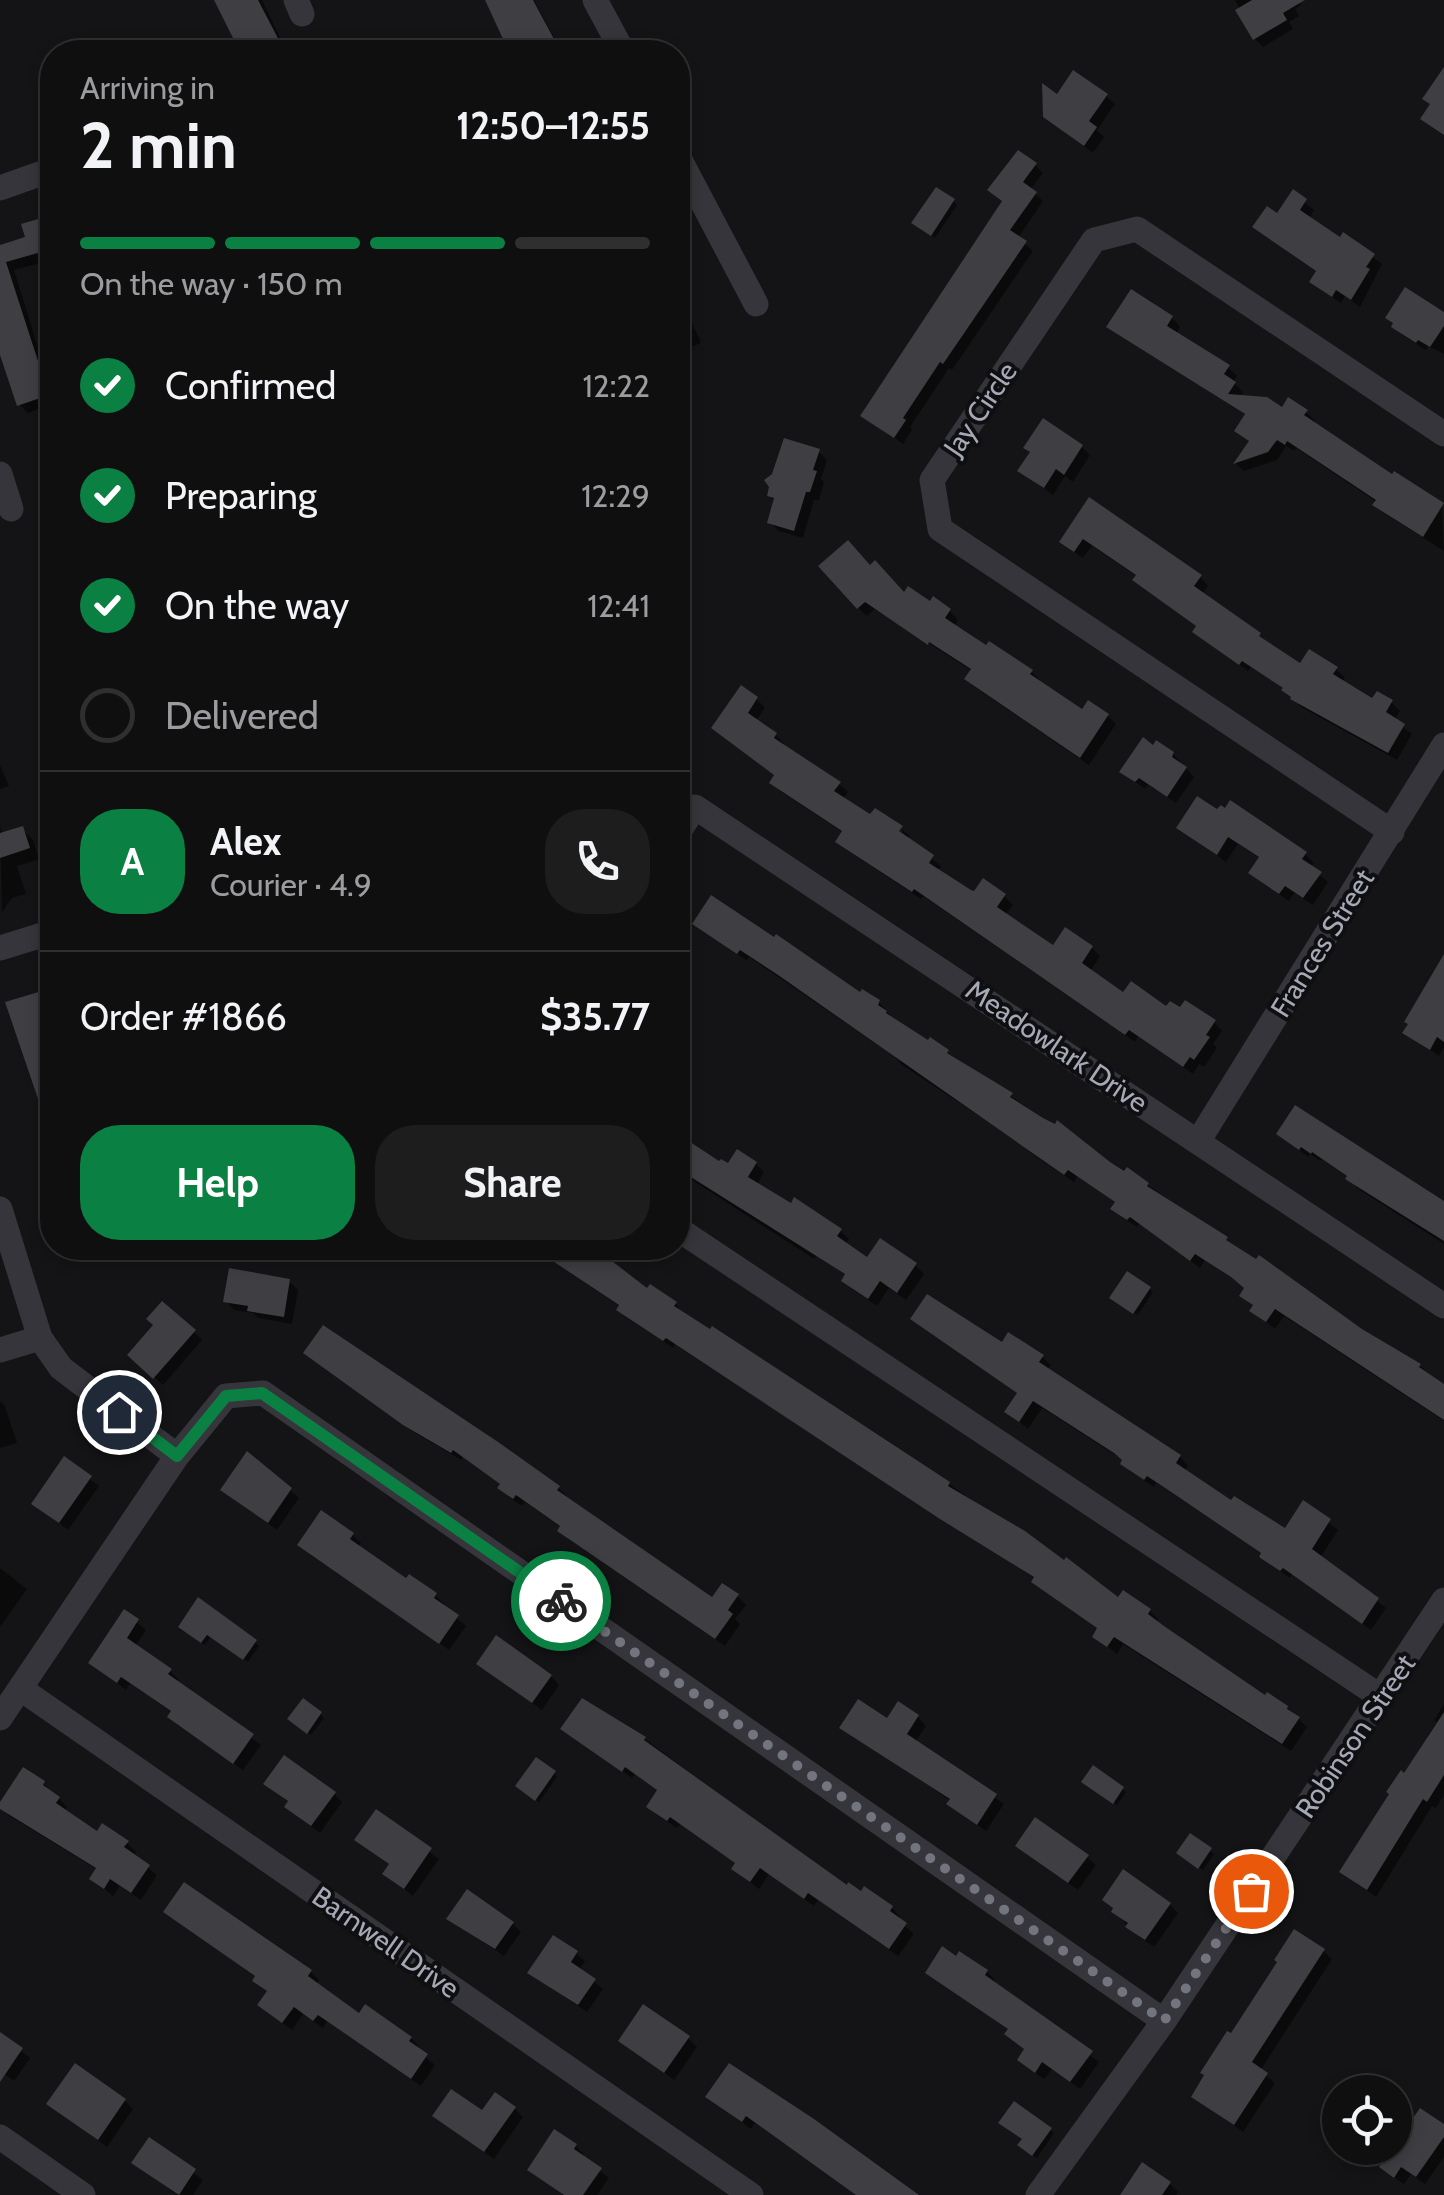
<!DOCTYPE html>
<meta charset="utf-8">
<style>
:root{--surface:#0f0f10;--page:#1d1d1e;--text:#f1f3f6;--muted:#9b9c9f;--line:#2f2f30;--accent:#0b8043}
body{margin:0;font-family:Cabin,sans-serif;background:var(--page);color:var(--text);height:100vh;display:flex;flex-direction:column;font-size:38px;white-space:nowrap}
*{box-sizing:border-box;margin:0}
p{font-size:32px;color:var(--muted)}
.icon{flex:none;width:55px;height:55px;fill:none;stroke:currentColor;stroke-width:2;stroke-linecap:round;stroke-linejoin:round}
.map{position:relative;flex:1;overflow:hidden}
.sheet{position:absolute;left:40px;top:40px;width:650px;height:1220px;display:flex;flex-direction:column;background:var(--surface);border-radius:40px;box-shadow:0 5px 15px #0003,0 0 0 2px var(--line)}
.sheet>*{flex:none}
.buttons{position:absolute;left:1322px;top:2075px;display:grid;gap:20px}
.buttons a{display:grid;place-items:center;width:90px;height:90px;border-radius:50%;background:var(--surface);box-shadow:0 5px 15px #0003,0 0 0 2px var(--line);font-size:50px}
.pin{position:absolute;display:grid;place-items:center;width:85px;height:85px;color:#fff;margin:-42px;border:5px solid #fff;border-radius:50%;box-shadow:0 2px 10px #0007}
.courier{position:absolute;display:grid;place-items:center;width:100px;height:100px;margin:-50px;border:8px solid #0b8043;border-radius:50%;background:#fff;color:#222;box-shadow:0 2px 12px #0007}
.summary em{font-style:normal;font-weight:700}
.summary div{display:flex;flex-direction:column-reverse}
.summary{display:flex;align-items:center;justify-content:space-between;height:170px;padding:0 40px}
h1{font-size:65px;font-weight:700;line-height:75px}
.bar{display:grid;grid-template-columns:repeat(4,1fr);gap:15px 10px;align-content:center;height:120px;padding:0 40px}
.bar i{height:12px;border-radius:8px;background:var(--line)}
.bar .on{background:var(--accent)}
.bar p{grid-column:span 4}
.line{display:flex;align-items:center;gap:25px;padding:0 40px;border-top:2px solid var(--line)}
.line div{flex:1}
.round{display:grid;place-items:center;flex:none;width:105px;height:105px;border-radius:40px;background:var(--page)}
ol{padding:0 40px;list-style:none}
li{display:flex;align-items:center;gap:30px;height:110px}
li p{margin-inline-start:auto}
li .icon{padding:10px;border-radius:50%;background:var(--accent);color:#fff;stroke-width:4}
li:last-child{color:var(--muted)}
li i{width:55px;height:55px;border:5px solid var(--line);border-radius:50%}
.cta{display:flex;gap:20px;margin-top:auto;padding:20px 40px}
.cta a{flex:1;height:115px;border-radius:40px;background:var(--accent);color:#fff;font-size:40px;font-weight:700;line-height:115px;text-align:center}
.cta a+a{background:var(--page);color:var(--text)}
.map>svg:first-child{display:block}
.shadow{fill:#0007}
.building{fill:#3e3e43}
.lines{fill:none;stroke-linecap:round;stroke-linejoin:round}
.street{stroke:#35353b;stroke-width:25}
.done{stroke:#72757e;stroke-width:10;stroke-dasharray:0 18}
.route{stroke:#0b8043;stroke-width:12}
.labels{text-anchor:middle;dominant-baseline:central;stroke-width:8;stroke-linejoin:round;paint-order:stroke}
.street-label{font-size:28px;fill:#a5a9b6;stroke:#0f0f11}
</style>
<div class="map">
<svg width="1444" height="2195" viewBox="0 0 1444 2195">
<rect width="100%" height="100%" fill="#141416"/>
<path class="shadow" d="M218,0H262L287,52H243Z
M488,0H534L562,52H511Z
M1235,0H1299L1301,5L1295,9L1299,16L1289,22L1293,29L1263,47L1255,39Z
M1106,96L1115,104L1097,130L1104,137L1093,153L1045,116Z
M1035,165L1043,173L1030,190L1043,201L1018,238L1033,251L952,370L949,368L910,427L912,430L903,444L863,415L1004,202L990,190Z
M1293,193L1314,210L1309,219L1340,240L1344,236L1382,264L1360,307L1345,296L1341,303L1321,290L1312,281L1318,273L1264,235Z
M953,201L957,205L935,238L918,226Z
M52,217V260L14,270L52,393V404L28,413L19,404L0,342V248L28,238L24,226Z
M678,250L685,274L678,277Z
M678,291L701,343L678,352Z
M1131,292L1172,318L1180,327L1176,334L1228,367L1237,376L1233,382L1243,392L1239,397L1282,410L1289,400L1306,412L1315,421L1313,424L1393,477L1442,505L1444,551L1384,513L1375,505L1377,502L1296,448L1294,451L1286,446L1277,460L1244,471L1236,464L1251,443L1237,430L1247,416L1109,326Z
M1444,315V354L1428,346L1426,350L1402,335L1388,318Z
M1082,447L1090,455L1073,482L1065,476L1053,495L1020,470Z
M818,451L827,460L821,479L824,482L819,500H814L803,538L779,531L770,522L776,502L769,495Z
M1089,501L1200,577L1208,586L1202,595L1301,666L1336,669L1345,678L1342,682L1373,702H1391L1400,711L1394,720L1412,734L1397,760L1301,707L1285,689L1251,667L1248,671L1204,640L1198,628L1144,588L1138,577L1092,546L1083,558L1071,550Z
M870,568L905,596L950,611L958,620L954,627L1032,672L1040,680L1038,683L1083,712L1108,716L1116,724L1089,765L976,688L967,679L972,671L875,609L867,616L858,608Z
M757,699L765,708L756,721L776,735L784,744L782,746L839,784L848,792L843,799L895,843L903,830L910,836L907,840L941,866L937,871L970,893L1004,896L1013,905L1006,914L1054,948H1092L1100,956L1090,972L1124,995L1214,1022L1222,1031L1213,1044L1217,1048L1204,1067L1199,1064L1193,1074L1138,1036L1135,1042L923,896L921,899L847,850L838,841L844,833L780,791L772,782L776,776L723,736Z
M1173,754L1194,777L1176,803L1148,785L1145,789L1122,772Z
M0,765L9,786L0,789Z
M1218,813L1305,854L1314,863L1310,867L1328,882L1313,905L1294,893L1289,901L1260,881L1252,873L1261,859L1238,844L1226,862L1179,827Z
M0,826L3,835L22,829L33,840L39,859L17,866L26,894L12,898L2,912Z
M695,923L879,1002L896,1022L929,1044L931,1041L1109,1164L1148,1185L1235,1247L1420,1366L1444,1387V1421L1284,1316L1275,1329L1253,1311L1255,1307L1242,1295L1246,1288L1242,1285L1205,1260L1200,1268L1139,1223L1137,1227L1122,1217L1117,1203L1077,1176L1074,1182L1035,1156L1025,1146L902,1065L894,1056L749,957L747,961Z
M1444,965V1047L1439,1056L1406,1033Z
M52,976L50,1027L52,1133L8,1004L42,994L38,981Z
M1279,1134L1444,1203V1244L1357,1188L1349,1178L1322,1159L1320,1161L1310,1154L1308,1157Z
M678,1137L720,1165L756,1164L764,1172L757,1185L840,1231L849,1239L845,1245L868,1261L915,1265L924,1274L906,1300L889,1288L877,1306L852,1289L844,1281L847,1276L817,1255L814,1259L678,1171Z
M525,1248H590L647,1291L675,1303L682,1314L949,1484L1118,1601L1150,1611L1158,1619L1156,1623L1266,1698L1287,1708L1307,1727L1291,1751L1123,1644L1117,1654L1095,1636L1099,1629L1036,1579L675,1344L673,1348L628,1318L619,1310L621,1307L547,1257L545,1261Z
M289,1281L298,1290L292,1324L258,1318L253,1313L234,1310L226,1301Z
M1149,1289L1153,1292L1138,1315L1116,1301Z
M922,1327L1042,1357L1051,1365L1047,1370L1180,1457L1188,1466L1184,1472L1232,1503L1286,1532L1304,1504L1338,1530L1320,1558L1386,1608L1371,1630L1292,1574L1290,1578L1271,1565L1263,1555L1192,1506L1156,1483L1154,1487L1131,1472L1123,1464L1125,1461L1042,1408L1028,1429L1007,1412L1019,1394Z
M194,1332L202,1340L163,1385L130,1355Z
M306,1353L558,1488L567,1496L565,1498L712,1601L737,1596L746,1605L735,1619L740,1624L725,1646L568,1539L562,1528L525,1502L522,1506L509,1497L500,1488L502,1485L463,1457L461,1460L415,1433Z
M0,1401L5,1406L17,1443L0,1448Z
M65,1460L99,1486L68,1530L34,1504Z
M223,1490H290L299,1498L277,1530Z
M352,1535L361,1543L358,1548L407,1582L435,1595L444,1604L442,1607L466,1626L449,1650L308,1553Z
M0,1568L27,1589L0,1627Z
M125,1613L146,1630L135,1647L170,1671L179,1680L176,1683L261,1745L243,1770L179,1726L170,1717L173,1713L130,1683L126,1690L91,1663Z
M184,1630L255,1642L259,1646L248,1662L211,1636L205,1645Z
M479,1664L551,1676L559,1685L542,1710Z
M583,1701L645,1739L847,1888L892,1908L900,1917L898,1920L914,1934L898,1956L818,1900L814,1906L769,1874L759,1889L743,1877L737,1864L680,1824L677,1828L657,1815L649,1806L659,1791L635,1774L632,1778L563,1729Z
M1444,1704V1795L1436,1808L1432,1806L1376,1897L1342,1872L1430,1737L1428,1735L1437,1722L1434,1720Z
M320,1714L324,1718L311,1735L294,1722Z
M918,1717L926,1726L915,1742L1004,1804L986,1831L958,1812L950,1804L951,1801L843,1727Z
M554,1773L557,1777L539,1802L521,1790Z
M43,1783L67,1807L64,1812L97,1834L103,1827L127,1843L136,1852L133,1856L157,1875L141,1900L120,1886L113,1896L92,1879L98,1870L8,1815L0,1806Z
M1088,1785L1122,1789L1126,1792L1117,1805Z
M275,1792L334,1794L342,1802L320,1833L296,1815L287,1807L290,1803Z
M377,1812L439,1859L413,1896L385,1874L391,1866L366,1848Z
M1190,1836L1214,1854L1203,1870L1183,1857Z
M1018,1846L1087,1857L1096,1865L1078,1890Z
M185,1885L311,1972L319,1980L316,1985L360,2016L411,2038L419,2047L417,2050L435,2065L421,2086L327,2021L323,2028L303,2014L292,2030L269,2013V1993L255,1980L257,1978L166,1912Z
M1170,1905L1178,1913L1154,1947L1137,1935L1114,1911Z
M449,1918L513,1924L521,1932L504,1956Z
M1323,1951L1332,1959L1260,2071L1275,2083L1243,2132L1194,2096L1231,2037Z
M576,1953L585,1961L579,1970L603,1989L587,2012L530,1973Z
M928,1972H987L995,1980L993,1984L1099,2062L1080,2089L1052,2069L1044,2079L1028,2068L1027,2051L1007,2034L1009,2030Z
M0,2035L30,2058L14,2081L0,2071Z
M688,2038L697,2047L674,2080L621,2041Z
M708,2097L915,2195H858L755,2123L751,2129Z
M125,2101L133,2109L107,2147L50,2104Z
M515,2109L523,2117L494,2159L444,2124Z
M1444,2127V2157L1425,2184L1411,2174L1404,2184L1390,2175Z
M1050,2130L1054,2133L1037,2158L1024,2149Z
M555,2132L576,2146L584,2155L582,2157L609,2178L597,2195H563L530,2170Z
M150,2140L203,2180L193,2195H177L134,2163Z
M1170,2184L1178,2192L1176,2195H1128Z"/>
<path class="building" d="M214,0H258L281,44L264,52H240Z
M485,0H533L561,52H509Z
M1252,0H1305L1283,13L1287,20L1253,40L1235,10Z
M1444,67V135L1420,119L1430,104L1422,99Z
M1073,70L1108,94L1089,121L1097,127L1084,146L1043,117L1042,83L1057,94Z
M1018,150L1037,163L1023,182L1037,192L1010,230L1027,241L943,364L940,362L903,418L906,420L894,438L860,416L1002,201L987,190Z
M936,187L955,199L931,236L911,223Z
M1293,189L1307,199L1300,210L1340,237L1343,232L1375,254L1366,267L1370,269L1351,300L1336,290L1332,297L1309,282L1316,271L1252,227L1267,206L1277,213Z
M52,215V249L6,262L49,395L17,406L0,355V245L25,237L21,224Z
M1405,287L1444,312V326L1430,347L1418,340L1416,343L1391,327L1393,323L1385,318Z
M1131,289L1173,316L1167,326L1230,365L1224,374L1236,382L1228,394L1267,397L1282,407L1288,397L1308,410L1304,415L1392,474L1394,471L1444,503L1423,537L1372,505L1376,500L1287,441L1285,445L1277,440L1268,452L1233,464L1249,441L1234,431L1245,414L1106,327Z
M1043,418L1083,445L1064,475L1056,469L1044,488L1017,471L1030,452L1023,448Z
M784,438L820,449L813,470L817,471L810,492H806L794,531L767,523L774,498L767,496L769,487L764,480L772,474Z
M1089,497L1202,575L1194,586L1261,633L1259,636L1300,663L1309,649L1338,667L1333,674L1372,698L1377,691L1393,700L1386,712L1405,724L1388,753L1290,699L1291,697L1281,690L1283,688L1242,661L1239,665L1192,632L1196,626L1132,580L1136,575L1083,539L1074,552L1059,542Z
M848,540L870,565L875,560L904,592L908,586L930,601L933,596L951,609L945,618L986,645L989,641L1033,670L1030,674L1082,709L1088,700L1109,714L1080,758L964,679L971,669L929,642L928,645L865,602L857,609L818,566Z
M741,685L758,697L748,713L777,733L774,738L841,782L834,791L870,814L875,808L903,826L899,831L934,855L929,863L971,890L974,891L983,878L1006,894L997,907L1053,945L1065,927L1093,946L1082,963L1123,992L1131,981L1166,1006L1170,1001L1180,1007L1185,1000L1216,1020L1206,1035L1210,1037L1194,1060L1190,1057L1183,1067L1129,1030L1125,1035L914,889L912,892L835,842L842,831L769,783L774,775L711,728Z
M1143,737L1153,745L1156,740L1174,752L1172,757L1187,767L1167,797L1139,778L1135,782L1119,772Z
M1197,796L1217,809L1221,805L1225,808L1230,800L1307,852L1302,859L1322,872L1303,898L1285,886L1279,894L1248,873L1259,857L1228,837L1217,855L1176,828Z
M23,826L30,848L0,858V833Z
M711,895L774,937L776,934L860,992L862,989L880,1000L878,1005L887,1011L886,1013L928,1040L930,1037L949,1050L947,1053L1013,1093L1010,1097L1043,1118L1055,1124L1057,1120L1110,1162L1124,1171L1127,1167L1149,1183L1147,1186L1228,1237L1226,1240L1256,1259L1259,1255L1362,1329L1421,1364L1419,1367L1444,1384V1420L1275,1309L1266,1322L1249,1311L1253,1305L1239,1296L1244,1288L1231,1277L1195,1254L1190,1261L1130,1217L1127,1220L1110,1209L1115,1202L1068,1170L1064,1175L778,975L740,950L737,954L692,924Z
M1444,954V1042L1437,1037L1430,1050L1402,1033L1408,1024L1404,1022Z
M52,988V1015L43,1019L52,1050V1131H49L5,1002Z
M1295,1105L1444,1201V1241L1345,1179L1347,1176L1312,1152L1311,1154L1301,1147L1299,1150L1276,1134Z
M678,1134L719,1161L721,1159L728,1163L737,1149L757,1162L748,1177L791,1203L794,1197L842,1229L837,1236L867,1257L880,1238L917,1263L897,1293L880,1281L868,1299L841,1281L845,1274L678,1169Z
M533,1248H595L647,1288L650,1284L677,1302L674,1306L710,1329L712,1326L950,1482L948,1486L1025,1531L1064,1560L1066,1557L1118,1597L1123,1590L1151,1609L1148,1614L1164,1626L1265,1695L1267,1692L1288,1706L1287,1709L1300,1717L1282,1744L1114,1637L1107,1647L1092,1637L1097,1628L1031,1582L1034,1577L940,1519L666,1338L663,1341L616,1310L619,1305Z
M229,1268L290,1279L284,1317L247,1311L248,1306L223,1302Z
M1127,1271L1151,1287L1133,1314L1109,1298Z
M927,1294L1002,1342L1008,1332L1044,1355L1039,1362L1181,1455L1176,1463L1231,1500L1234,1496L1285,1528L1303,1500L1331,1519L1312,1549L1379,1598L1362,1624L1283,1568L1280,1571L1259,1557L1261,1553L1180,1498L1147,1476L1144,1480L1120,1464L1122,1460L1114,1453L1033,1401L1019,1422L1004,1412L1017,1393L910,1319Z
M162,1301L196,1330L153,1379L127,1355L153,1325L146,1319Z
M323,1325L501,1444L560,1486L557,1490L712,1597L722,1583L739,1594L728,1610L733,1614L715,1639L557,1531L560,1526L516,1495L513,1499L497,1488L500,1484L453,1450L451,1453L403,1425L303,1353Z
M247,1451L292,1488L268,1523L220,1490Z
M64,1456L92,1476L59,1523L31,1504Z
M321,1510L354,1533L350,1539L406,1578L409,1574L437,1593L434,1598L459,1615L439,1644L297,1545Z
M198,1597L257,1640L243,1660L207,1635L201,1643L178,1627Z
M124,1609L139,1619L127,1638L172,1669L168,1674L254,1734L233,1764L167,1717L171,1711L121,1677L117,1683L88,1663Z
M496,1635L552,1675L532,1703L476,1664Z
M303,1698L322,1712L307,1734L287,1719Z
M582,1698L646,1737L644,1740L847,1885L848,1882L861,1891L864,1886L893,1906L890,1911L907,1923L889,1949L808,1893L804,1899L760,1868L750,1882L731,1869L735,1863L670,1817L667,1821L646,1807L657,1790L625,1767L622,1772L560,1729Z
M858,1699L887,1718L898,1701L919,1715L907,1734L997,1794L977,1825L946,1804L950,1799L839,1728Z
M1444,1712V1775L1427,1802L1423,1799L1367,1890L1339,1872L1389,1794L1386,1792L1401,1770L1404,1773Z
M284,1755L336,1792L311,1826L284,1807L288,1801L263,1784Z
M536,1757L556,1771L535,1801L515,1786Z
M1093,1765L1124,1787L1113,1804L1081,1782Z
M23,1767L45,1781L43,1785L60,1797L56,1803L97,1831L102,1823L129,1841L124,1847L150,1865L131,1893L110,1879L104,1889L89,1879L96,1868L0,1809V1802Z
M376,1809L432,1848L404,1889L382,1874L389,1864L354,1840Z
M1035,1817L1089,1855L1068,1883L1015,1846Z
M1190,1833L1212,1848L1198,1869L1176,1853Z
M1123,1869L1171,1903L1145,1940L1125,1927L1128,1923L1111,1912L1113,1908L1102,1900Z
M184,1882L312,1970L308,1976L359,2013L365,2004L412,2037L409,2041L428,2054L411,2079L318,2015L313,2021L294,2007L282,2023L257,2005L267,1991L252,1981L255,1976L163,1912Z
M467,1889L514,1922L495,1949L446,1919Z
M1294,1929L1325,1949L1252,2062L1268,2073L1234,2125L1191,2097L1204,2075L1200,2073L1227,2031L1231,2033L1277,1962L1274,1960Z
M553,1935L578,1951L571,1962L596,1979L578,2005L527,1973Z
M942,1946L956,1956L959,1951L988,1970L985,1975L1093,2051L1070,2082L1042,2062L1035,2073L1017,2060L1024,2049L1004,2034L1008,2029L925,1973Z
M643,2004L690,2036L664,2073L618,2041Z
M0,2032L23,2048L0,2082Z
M75,2063L126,2099L98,2140L46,2104Z
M729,2063L814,2119L919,2195H856L746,2116L742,2122L705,2097Z
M451,2089L482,2110L495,2092L516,2107L484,2152L432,2116Z
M1014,2101L1052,2128L1032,2156L1017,2145L1022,2139L998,2123Z
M1420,2108L1444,2124V2137L1416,2177L1401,2167L1394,2178L1379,2167Z
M554,2129L577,2144L574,2149L602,2168L583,2195H564L527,2170Z
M149,2137L196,2169L179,2195L131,2163Z
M1142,2162L1171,2182L1162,2195H1120Z"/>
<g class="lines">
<path class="street" d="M296,0L302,14
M595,0L623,52
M678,156L756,304
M0,188L48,171
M0,474L11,509
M1392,832L940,529L932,480L1094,240L1137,229L1444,434
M678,833L695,807L1444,1306
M0,948L52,932
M1199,1140L1444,745
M0,1209L40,1338L61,1368L177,1456
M678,1229L1381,1697
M0,1350L40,1338
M21,1689L751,2195
M0,1718L177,1456L226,1396L263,1393L1164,2021L1038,2195
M1164,2021L1444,1600
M0,2137L83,2195"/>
</g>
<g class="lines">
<path class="done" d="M561,1601L1164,2021L1251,1891"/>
<path class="route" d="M119,1412L177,1456L226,1396L262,1393L561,1601"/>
</g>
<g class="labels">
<g class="street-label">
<text transform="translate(980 409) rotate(-56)">Jay Circle</text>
<text transform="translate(1322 943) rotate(-58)">Frances Street</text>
<text transform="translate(1057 1046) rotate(34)">Meadowlark Drive</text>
<text transform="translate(1355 1736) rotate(-56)">Robinson Street</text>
<text transform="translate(386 1942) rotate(35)">Barnwell Drive</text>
</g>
</g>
</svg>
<div class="buttons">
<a><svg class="icon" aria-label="locate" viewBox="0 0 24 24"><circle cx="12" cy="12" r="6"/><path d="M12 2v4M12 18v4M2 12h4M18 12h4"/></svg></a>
</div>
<div class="pin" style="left:1251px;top:1891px;background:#ea580c"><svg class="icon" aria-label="bag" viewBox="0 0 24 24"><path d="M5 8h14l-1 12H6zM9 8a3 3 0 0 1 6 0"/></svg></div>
<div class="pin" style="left:119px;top:1412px;background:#1f2937"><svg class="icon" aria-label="home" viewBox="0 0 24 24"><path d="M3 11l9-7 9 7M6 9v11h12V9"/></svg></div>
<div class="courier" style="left:561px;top:1601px"><svg class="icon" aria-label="bike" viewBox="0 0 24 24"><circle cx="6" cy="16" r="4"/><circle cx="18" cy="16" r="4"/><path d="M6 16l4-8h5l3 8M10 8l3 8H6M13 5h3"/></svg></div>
<section class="sheet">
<div class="summary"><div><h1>2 min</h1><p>Arriving in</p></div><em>12:50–12:55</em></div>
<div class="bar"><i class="on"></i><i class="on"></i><i class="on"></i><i></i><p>On the way · 150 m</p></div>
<ol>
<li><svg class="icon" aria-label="check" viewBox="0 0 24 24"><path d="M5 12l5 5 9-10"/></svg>Confirmed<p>12:22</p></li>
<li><svg class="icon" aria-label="check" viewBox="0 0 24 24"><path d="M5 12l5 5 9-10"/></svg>Preparing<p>12:29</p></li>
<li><svg class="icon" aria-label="check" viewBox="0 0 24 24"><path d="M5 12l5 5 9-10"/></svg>On the way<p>12:41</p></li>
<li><i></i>Delivered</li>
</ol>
<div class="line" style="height:180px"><b class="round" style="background:var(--accent);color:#fff">A</b><div><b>Alex</b><p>Courier · 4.9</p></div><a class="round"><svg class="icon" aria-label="phone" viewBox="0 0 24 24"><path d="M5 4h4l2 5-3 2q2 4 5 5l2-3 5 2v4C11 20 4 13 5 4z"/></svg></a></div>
<div class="line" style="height:130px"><div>Order #1866</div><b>$35.77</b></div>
<div class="cta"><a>Help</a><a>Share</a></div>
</section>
</div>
